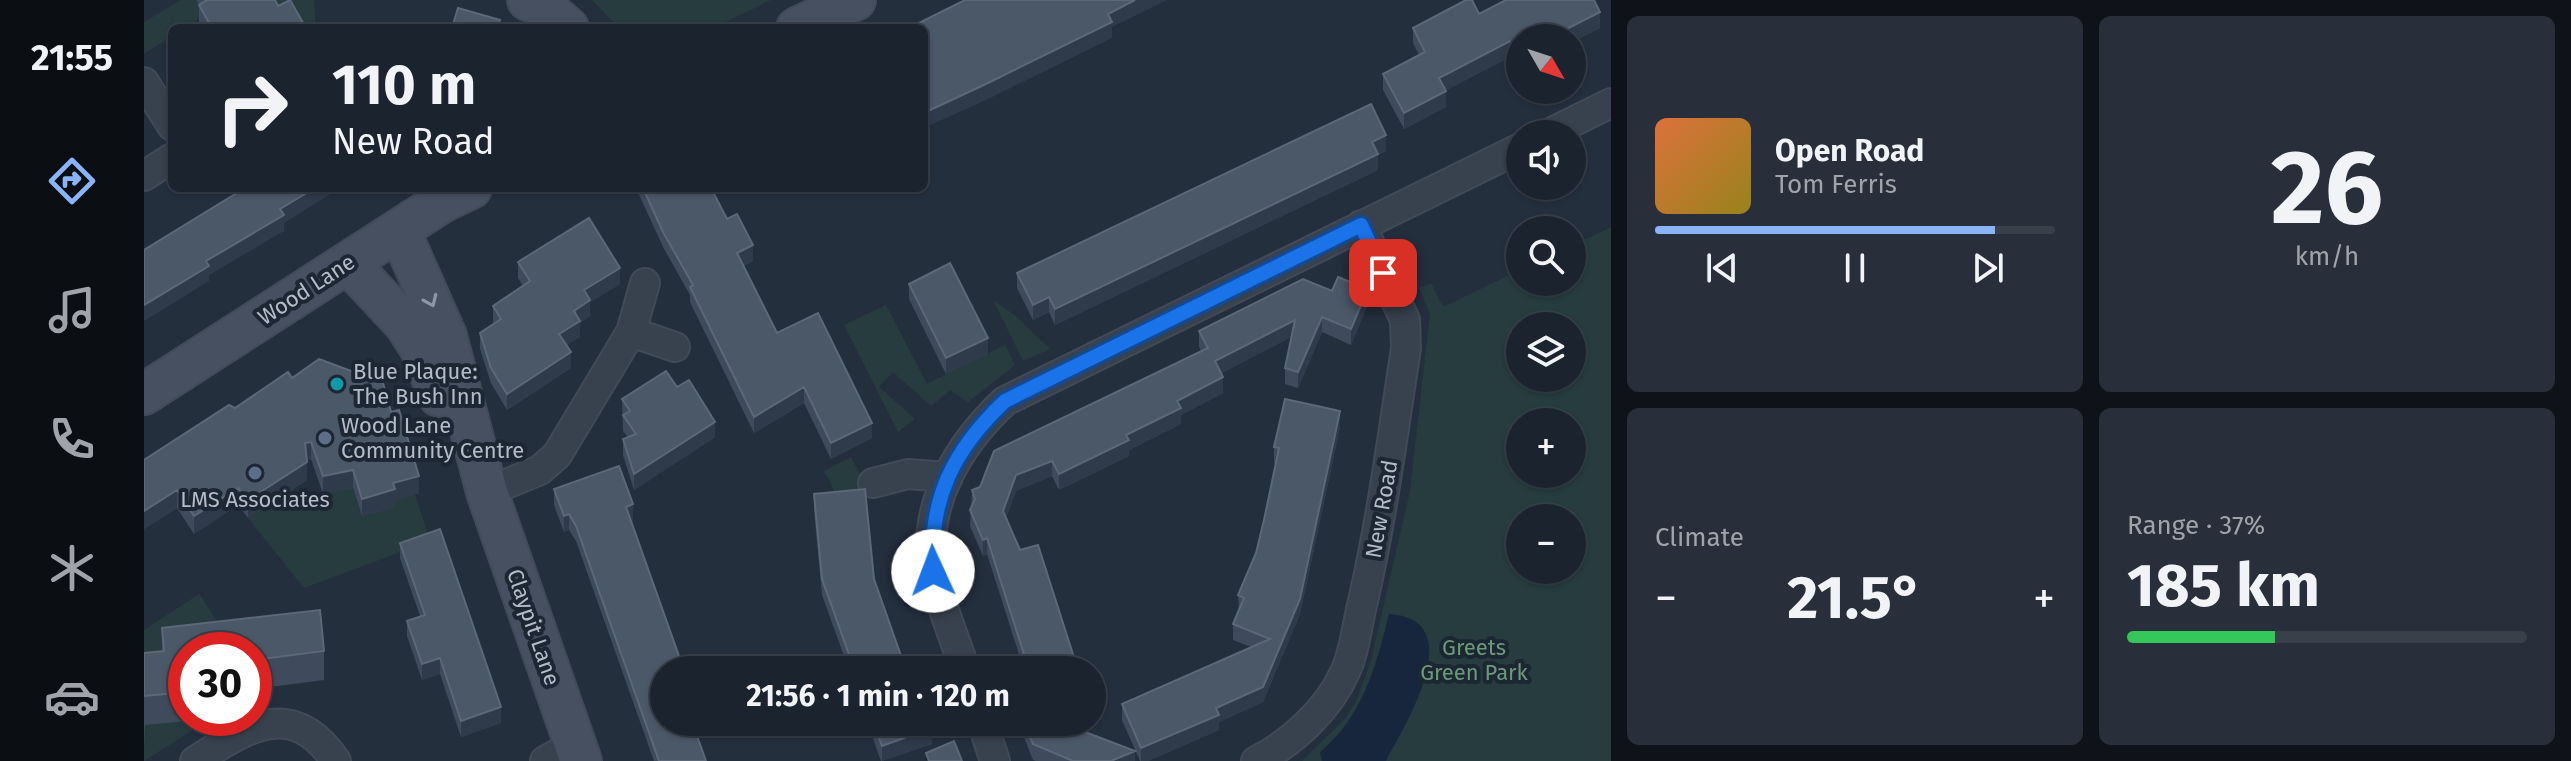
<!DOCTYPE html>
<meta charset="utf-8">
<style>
:root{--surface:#1b232e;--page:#282f3a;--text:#f1f3f6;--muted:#a0a4aa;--line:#39404a;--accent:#8ab4f8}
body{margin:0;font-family:"Fira Sans",sans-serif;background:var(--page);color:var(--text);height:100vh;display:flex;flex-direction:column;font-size:30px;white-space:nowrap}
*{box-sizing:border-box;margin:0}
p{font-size:26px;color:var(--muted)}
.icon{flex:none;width:44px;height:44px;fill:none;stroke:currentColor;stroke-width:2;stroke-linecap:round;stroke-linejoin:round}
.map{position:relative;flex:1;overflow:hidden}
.details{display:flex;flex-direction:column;gap:16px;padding:16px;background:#0f1319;width:960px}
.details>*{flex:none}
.hud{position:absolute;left:24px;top:24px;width:760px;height:168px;border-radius:12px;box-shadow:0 2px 6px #0004,0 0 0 2px var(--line);background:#1b232e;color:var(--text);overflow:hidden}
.needle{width:52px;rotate:129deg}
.buttons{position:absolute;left:1362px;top:24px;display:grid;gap:16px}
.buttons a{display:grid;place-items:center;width:80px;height:80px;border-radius:50%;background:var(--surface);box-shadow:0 2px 6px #0004,0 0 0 2px var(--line);font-size:40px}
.speed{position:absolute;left:24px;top:632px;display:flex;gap:16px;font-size:40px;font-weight:700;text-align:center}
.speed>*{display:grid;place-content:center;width:104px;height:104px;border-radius:50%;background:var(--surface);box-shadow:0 2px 6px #0004,0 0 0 2px var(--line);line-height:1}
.speed .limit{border:12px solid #d22;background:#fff;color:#111}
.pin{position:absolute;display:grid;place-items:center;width:68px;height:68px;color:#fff;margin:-34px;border-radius:16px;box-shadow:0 4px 12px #0006}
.me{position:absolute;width:88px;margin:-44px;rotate:358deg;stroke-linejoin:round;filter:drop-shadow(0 0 6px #0008)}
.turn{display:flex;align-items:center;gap:28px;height:168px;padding:0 32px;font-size:36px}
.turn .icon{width:104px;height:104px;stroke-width:2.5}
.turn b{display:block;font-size:56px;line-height:68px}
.big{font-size:60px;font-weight:700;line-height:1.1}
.details .tile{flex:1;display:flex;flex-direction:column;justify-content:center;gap:12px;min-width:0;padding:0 28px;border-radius:12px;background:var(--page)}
.details .dial{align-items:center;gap:0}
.dial b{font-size:104px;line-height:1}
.song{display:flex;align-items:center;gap:24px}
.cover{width:96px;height:96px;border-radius:12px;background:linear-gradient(135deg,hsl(20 70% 55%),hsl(50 70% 35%))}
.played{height:8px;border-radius:4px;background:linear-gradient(90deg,var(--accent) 85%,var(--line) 85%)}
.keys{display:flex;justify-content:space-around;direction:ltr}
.heat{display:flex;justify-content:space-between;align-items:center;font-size:44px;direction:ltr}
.charge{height:12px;border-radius:6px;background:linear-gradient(90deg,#34c759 37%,var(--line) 0)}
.details .tiles{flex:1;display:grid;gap:16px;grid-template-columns:repeat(2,1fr)}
.trip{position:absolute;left:506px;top:656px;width:456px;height:80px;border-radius:40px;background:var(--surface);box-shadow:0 2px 6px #0004,0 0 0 2px var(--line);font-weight:700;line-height:80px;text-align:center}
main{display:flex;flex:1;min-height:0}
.tab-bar{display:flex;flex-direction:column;width:144px;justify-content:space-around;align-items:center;background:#0b0e12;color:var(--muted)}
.tab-bar .icon{width:56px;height:56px}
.tab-bar .active{color:var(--accent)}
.tab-bar b{font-size:36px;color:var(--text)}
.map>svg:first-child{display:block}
</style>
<main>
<nav class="tab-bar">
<b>21:55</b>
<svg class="icon active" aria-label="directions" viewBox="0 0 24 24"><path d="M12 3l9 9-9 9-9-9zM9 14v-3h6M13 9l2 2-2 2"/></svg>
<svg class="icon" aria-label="music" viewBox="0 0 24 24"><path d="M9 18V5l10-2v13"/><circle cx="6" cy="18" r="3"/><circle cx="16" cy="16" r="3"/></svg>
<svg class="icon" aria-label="phone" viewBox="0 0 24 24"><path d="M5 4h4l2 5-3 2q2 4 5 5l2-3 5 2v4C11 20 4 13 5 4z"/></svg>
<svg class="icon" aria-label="climate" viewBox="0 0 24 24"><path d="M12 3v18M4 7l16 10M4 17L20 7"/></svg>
<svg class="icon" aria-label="car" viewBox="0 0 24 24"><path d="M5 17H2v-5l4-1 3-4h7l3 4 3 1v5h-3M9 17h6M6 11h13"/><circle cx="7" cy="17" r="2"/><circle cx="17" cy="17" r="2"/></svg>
</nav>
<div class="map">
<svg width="1467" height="761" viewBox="0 0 1467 761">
<rect width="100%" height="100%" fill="#242f3e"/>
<path fill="#263c3f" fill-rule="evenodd" d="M37,0H52L61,15L41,28H28V36L0,54V22Z
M115,0H170L172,28H146Z
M448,0H627L569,28H475Z
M1467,227V761H1158L1201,719L1213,700L1227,660L1266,491L1286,314L1275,288L1287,283L1299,307L1376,270V282H1428V246ZM1376,326H1428V378H1376ZM1376,422H1428V474H1376ZM1376,518H1428V570H1376Z
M849,300L872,316L906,349L879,361Z
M742,305L783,384L861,345L871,365L824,402L806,390L787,406L749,372L735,387L771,419L754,432L700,325Z
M707,457L717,476L720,496L694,498L680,471Z
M207,482L215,508L271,494L286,541L160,588L104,518L149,489L158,504Z
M55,594L79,630L42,650L0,686V630Z
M44,718H68L0,761V725L43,721Z"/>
<path fill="#17263c" d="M1245,614C1327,619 1262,724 1242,761H1178L1176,752C1218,718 1233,664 1245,614Z"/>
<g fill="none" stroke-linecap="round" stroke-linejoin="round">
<defs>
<path id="street" d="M0,82L28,126
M1404,134L1467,103
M0,176L28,158
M487,332L531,347
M729,483L764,474L804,477
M343,492L396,470L413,455L487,332L501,283
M821,670C811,638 795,603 789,570C778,504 815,444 861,401L1376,148
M838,722L851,761
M51,761C104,727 148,697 192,761
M401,761L431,744
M1112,761C1148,743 1184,710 1201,672C1211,651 1213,624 1219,601C1238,518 1249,433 1262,348L1261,320L1217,225"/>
<path id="secondary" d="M384,0L399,6L424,28
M653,28L711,0
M255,230L302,336L343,492L437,761
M204,263L261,324L277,349L295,396
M0,394L298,202L327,188"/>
</defs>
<use href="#street" stroke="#414a57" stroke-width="32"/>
<use href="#secondary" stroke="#414a57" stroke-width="44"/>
<use href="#street" stroke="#38414e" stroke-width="28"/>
<use href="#secondary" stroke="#465061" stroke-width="40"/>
</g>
<path fill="#3f4b5c" d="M52,0H131L134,6L162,28H55V5Z
M1335,14L1456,28L1428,42V38H1376V60L1369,63L1366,57L1302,90V107L1260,129L1239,90V74L1275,55L1269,43V28Z
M1242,151L1234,155V170L911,325L905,312L889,320L873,288V273Z
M492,188H567L583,219L609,261L600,266L633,333L728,438L687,459L660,403L610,433L546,302V295L519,247Z
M374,262L476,284L446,302V316L436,323V337L422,345L427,368L363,410L347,383L336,349V333L350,324L349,322V306L379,286L374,278Z
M765,284L844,354L802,374L765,299Z
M1224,304L1207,345L1178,332L1154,388L1141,384V368L1147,337L1077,373L1079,393L1037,415V424L985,450V456L915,490L908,476L872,491L862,518L876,550L934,670H880L843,554L839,556L826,526L828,490L836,487L1057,351L1055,346V331Z
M148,378L247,412L275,493L251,500V507L218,516L209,488L179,494L167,459L162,460L163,480L104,518L94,505L50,534L33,508L0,529V460L91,408Z
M478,399L571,437L490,490L479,455V439L484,437L479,431Z
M1196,427L1156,614L1119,702L1075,722V730L1004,761H996L978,720V704L1107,647L1089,640V624L1095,611L1094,595L1112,553L1132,463H1130V447Z
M410,489L489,520L487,521L535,670H520L562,761H510L432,541L425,530L420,532L410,505Z
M670,494L730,579L762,670H705L678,595L670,510Z
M256,543L357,723L317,737L296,674L278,680L263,636V621L276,616L256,558Z
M18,628L180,651V680L110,689V650H42V718H44V721L1,725L0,748V653L18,651Z
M727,722H786L788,744L737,761L727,733Z
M877,722H915L991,761H892L889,760L877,730Z"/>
<path fill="#2f3b4b" d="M991,0H1023L968,27V38L844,99L780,128V113L964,14Z
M1456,12V28L1428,42V38H1415V33Z
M1412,27V38H1388Z
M1366,41V57L1295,94V78Z
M1376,44V60L1369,63V47Z
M1302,91V107L1260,129V113Z
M1242,135V151L1234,155V170L911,325V309Z
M171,188H188V193L140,223V231L65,275V281L0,321V305L136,209Z
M609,245V261L593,269V253Z
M476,268V284L446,302V316L436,323V337L415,350V334L440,290Z
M1224,289V304L1207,345V329Z
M905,297V312L889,320V305Z
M1178,317V332L1154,388V372Z
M1151,320V335L1071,377V361Z
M844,338V354L802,374V358Z
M427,352V368L363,410V394Z
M1079,377V393L1037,415V424L985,450V456L915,490V474L1033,401Z
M660,387V403L610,433V417Z
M1196,411V427L1156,614L1119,702L1075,722V730L1004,761H997V748L1072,708L1119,687Z
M571,422V437L490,490V474Z
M728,423V438L687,459V443Z
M167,442V459L161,461V443Z
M908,461V476L872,491L859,527V511L872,475Z
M163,462V480L104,518V500Z
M209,470V488L179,494V476Z
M275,476V493L251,500V507L218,516V499L249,483Z
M94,488V505L50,534V516Z
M33,490V508L0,529V511Z
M489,504V520L482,523V507Z
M425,514V530L420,532V516Z
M843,538V554L839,556V540Z
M535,656V670H527V659Z
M296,658V674L278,680V664Z
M711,658V670H707V660Z
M357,707V723L317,737V721Z
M788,728V744L738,761V746Z
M991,751V761H967Z"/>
<path fill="#4b5868" stroke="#5c6777" stroke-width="2" d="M63,0H131L134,6L146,0L162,28H68L55,5Z
M821,0H991L964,14L968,22L844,83L780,113V28H765Z
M1322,0H1328L1335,14L1362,0H1450L1456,12L1415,33L1412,27L1388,38H1376V44L1369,47L1366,41L1295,78L1302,91L1260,113L1239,74L1281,52L1269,28Z
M314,8L356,20L353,28H308Z
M757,23L760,28H747Z
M1227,104L1242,135L1228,142L1234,154L911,309L905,297L889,305L873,273Z
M101,188H171L136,209L140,215L62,261L65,266L0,305V250Z
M499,188H567L583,219L593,214L609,245L593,253L633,333L674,313L728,423L687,443L660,387L610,417L546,287L549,285L519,232Z
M445,218L476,268L440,290L446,300L430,311L436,321L415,334L427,352L363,394L347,368L336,333L357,319L349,306L386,281L374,262Z
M806,263L844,338L802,358L765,284Z
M1194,277L1224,289L1207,329L1178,317L1154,372L1141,368L1151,320L1071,361L1079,377L1033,401L1037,408L982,435L985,440L915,474L908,461L872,475L859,511L876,550L894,545L934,670H885L843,538L839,540L826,510L831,499L828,490L836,487L850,451L1064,348L1055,331L1159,279L1188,291Z
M175,359L239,383L247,412L255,410L275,476L249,483L251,489L218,499L209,470L179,476L167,442L161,443L163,462L104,500L94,488L50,516L33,490L0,511V460L85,405L91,408L144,372L148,378Z
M522,371L533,387L545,380L571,422L490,474L479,439L492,434L479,415L486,411L478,399Z
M1141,399L1196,411L1156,599L1119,687L1072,708L1075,715L997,748L978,704L1126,639L1089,624L1100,598L1094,595L1112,553L1120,520L1135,448L1130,447Z
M475,466L489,504L482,507L535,656L527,659L531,670H520V722H548L562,761H515L432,526L425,514L420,516L410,489Z
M721,489L730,579L762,670H715L711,658L707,660L678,579L670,494Z
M296,529L357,707L317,721L296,658L278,664L263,621L281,615L256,543Z
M176,610L180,651L110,660V650H42V692L0,696V653L20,651L18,628Z
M729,722H786L788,728L738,746Z
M880,722H915L991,751L967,761H929L889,744Z
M810,741L818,761H785L782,753Z"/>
<defs><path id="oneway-chevron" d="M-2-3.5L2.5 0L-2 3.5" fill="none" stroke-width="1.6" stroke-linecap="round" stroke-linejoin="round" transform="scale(2)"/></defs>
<use stroke="#8e96a5" href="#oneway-chevron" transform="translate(287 301) rotate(66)"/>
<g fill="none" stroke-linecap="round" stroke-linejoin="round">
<defs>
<path id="route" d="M789,571C785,499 809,450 861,401L1217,225L1239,273"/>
</defs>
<use href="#route" stroke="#114b97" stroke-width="20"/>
<use href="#route" stroke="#1a73e8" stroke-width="14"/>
</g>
<circle fill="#0f9aa8" stroke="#1d2633" stroke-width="3" cx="193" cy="384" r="8"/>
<g fill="#5c6f8a" stroke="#1d2633" stroke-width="3">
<circle cx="181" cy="438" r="8"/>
<circle cx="111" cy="473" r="8"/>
</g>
<g text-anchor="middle" stroke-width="8" stroke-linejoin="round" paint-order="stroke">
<g font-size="22" fill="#b4bcc9" stroke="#1d2633">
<text transform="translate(162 289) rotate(-33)" y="8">Wood Lane</text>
<text transform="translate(1237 509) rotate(-80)" y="8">New Road</text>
<text transform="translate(390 627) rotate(71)" y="8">Claypit Lane</text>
</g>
<g font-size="22" fill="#b4bcc9" stroke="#1d2633" text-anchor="start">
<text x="209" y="379">Blue Plaque:<tspan x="209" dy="25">The Bush Inn</tspan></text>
<text x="197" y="433">Wood Lane<tspan x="197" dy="25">Community Centre</tspan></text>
<text x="111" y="507" text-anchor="middle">LMS Associates</text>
</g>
<g font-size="22" fill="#6b9a76" stroke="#1d2633">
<text x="1330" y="655">Greets<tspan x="1330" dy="25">Green Park</tspan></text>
</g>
</g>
</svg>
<div class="buttons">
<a><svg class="needle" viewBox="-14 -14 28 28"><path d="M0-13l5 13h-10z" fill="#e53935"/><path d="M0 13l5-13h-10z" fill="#a0a4aa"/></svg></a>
<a><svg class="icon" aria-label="sound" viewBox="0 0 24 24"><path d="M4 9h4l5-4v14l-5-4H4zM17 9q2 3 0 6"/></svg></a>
<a><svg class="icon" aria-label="search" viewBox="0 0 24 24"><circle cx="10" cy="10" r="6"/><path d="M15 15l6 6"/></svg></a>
<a><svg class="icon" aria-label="layers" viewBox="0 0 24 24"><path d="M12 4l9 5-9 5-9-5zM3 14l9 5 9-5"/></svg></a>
<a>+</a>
<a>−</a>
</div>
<div class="speed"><div class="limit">30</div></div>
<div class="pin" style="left:1239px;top:273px;background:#d93025"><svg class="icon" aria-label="arrive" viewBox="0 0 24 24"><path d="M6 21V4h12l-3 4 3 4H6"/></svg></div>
<svg class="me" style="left:789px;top:571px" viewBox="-20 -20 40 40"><circle r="19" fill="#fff"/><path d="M0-13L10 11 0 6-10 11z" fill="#1a73e8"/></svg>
<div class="trip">21:56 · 1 min · 120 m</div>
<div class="hud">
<div class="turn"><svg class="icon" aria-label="right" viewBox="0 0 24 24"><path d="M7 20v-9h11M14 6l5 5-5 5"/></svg><div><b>110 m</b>New Road</div></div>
</div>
</div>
<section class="details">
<div class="tiles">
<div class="tile">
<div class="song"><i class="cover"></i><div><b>Open Road</b><p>Tom Ferris</p></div></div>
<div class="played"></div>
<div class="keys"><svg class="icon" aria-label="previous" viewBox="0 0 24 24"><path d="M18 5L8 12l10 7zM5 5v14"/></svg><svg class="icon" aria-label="pause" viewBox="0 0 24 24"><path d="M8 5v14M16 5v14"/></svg><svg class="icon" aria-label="next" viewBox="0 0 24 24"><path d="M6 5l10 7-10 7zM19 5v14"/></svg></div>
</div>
<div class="tile dial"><b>26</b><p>km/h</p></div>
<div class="tile"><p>Climate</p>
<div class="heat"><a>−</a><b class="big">21.5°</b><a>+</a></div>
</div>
<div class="tile"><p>Range · 37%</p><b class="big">185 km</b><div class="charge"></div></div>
</div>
</section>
</main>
